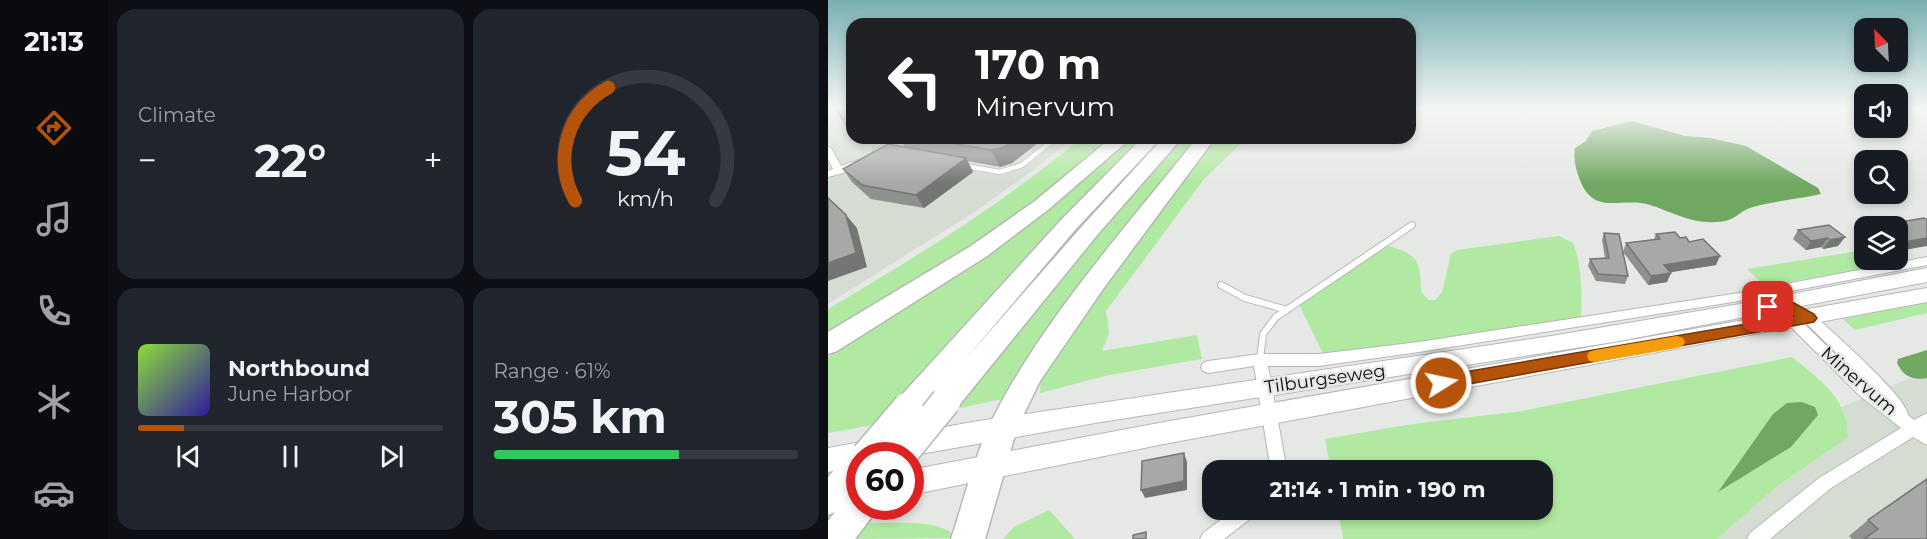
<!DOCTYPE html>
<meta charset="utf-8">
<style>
:root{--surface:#171b24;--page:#20242c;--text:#f1f3f6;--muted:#9ea1a6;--line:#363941;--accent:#b45309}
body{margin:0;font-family:Montserrat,sans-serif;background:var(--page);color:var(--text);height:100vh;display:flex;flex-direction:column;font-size:22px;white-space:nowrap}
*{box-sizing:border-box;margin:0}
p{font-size:20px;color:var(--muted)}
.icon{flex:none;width:33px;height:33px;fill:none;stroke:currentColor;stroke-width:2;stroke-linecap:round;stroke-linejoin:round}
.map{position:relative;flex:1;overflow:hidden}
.details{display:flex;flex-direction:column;gap:9px;padding:9px;background:#0d0f14;width:720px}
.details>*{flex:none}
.top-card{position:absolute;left:18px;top:18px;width:570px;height:126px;border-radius:18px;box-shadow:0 3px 9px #0003;background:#202124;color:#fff;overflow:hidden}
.needle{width:39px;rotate:336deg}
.fabs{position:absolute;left:1026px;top:18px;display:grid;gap:12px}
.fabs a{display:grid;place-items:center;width:54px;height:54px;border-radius:12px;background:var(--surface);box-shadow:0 3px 9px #0003;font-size:30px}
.speed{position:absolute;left:18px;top:442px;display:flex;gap:12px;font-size:30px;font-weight:700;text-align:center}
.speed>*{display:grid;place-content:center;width:78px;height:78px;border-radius:50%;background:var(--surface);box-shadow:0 3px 9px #0003;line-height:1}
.speed .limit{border:9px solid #d22;background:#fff;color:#111}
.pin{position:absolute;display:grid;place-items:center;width:51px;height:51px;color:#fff;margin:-26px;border-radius:12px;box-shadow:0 3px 9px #0006}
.me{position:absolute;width:66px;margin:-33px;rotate:80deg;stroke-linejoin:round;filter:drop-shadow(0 0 4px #0008)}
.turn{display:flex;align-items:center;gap:21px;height:126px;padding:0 30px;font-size:27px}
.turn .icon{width:78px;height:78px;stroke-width:2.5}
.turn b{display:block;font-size:42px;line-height:51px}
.big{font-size:45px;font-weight:700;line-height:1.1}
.details .widget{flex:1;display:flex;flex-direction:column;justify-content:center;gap:9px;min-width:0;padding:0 21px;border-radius:18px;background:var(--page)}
.details .dial{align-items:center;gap:0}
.dial svg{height:156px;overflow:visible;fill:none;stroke:var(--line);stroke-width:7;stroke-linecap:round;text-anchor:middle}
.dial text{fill:var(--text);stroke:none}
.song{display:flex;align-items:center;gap:18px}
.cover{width:72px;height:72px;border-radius:9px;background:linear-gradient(135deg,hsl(90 70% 55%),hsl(250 70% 35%))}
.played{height:6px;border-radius:3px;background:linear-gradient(90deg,var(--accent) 15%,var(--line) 15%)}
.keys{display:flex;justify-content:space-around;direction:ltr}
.heat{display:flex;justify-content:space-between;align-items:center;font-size:33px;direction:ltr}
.charge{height:9px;border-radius:4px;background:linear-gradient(90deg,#34c759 61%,var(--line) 0)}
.details .tiles{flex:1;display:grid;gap:9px;grid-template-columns:repeat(2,1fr)}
.trip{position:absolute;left:374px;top:460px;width:351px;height:60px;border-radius:18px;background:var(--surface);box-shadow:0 3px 9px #0003;font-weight:700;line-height:60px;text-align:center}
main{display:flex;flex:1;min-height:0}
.menu{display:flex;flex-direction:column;width:108px;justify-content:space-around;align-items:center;background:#090b0e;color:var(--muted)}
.menu .icon{width:42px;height:42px}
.menu .active{color:var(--accent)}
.menu b{font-size:27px;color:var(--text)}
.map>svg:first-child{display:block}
</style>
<main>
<nav class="menu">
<b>21:13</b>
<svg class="icon active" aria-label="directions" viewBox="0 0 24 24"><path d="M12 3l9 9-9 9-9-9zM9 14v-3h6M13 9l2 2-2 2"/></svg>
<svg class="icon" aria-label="music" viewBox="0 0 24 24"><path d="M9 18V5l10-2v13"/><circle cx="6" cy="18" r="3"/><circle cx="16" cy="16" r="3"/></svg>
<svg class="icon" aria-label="phone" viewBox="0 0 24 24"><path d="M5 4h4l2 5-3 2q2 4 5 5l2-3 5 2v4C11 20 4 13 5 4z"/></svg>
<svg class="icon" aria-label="climate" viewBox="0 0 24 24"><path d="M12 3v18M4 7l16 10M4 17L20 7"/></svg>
<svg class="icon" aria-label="car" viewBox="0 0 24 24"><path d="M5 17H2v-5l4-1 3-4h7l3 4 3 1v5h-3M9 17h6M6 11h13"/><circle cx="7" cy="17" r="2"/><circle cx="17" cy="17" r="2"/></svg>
</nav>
<section class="details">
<div class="tiles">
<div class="widget"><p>Climate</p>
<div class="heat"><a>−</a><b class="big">22°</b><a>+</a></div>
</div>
<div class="widget dial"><svg viewBox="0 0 100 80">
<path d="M14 69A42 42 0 1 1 86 69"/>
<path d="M14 69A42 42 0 0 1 31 11" stroke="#b45309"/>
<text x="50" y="56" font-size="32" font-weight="700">54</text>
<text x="50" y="72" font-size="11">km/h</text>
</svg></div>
<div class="widget">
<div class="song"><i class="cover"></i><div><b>Northbound</b><p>June Harbor</p></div></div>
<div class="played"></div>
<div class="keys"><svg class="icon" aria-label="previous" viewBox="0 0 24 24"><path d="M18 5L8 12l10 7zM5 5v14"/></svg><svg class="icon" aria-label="pause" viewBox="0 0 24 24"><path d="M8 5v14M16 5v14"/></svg><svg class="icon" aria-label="next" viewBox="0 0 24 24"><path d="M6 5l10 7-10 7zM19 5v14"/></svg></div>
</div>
<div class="widget"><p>Range · 61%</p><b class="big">305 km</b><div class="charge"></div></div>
</div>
</section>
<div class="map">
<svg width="1099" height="539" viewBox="0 0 1099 539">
<rect width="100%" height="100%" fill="#e5e8e4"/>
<path fill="#d5ddd3" d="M0,108H24V138H245L207,169L148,211L0,304Z
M1099,371V539H874L962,429Z"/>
<path fill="#b0e9a1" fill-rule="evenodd" d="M253,138H288L176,227L0,336V309C88,257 175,204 253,138Z
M299,138H315L186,269L45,425L0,433V357L76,308Z
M354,138H370L174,399L127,409L254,252Z
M382,138H419L376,179L278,311L281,333L274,351L369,335L374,359L281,375L212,393L213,375Z
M731,236L745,243C754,266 754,293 753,317L553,349L495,354L471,304L560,246C590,254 593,262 593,292L601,300H607L614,292L623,254L629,250Z
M1030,251L1036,256V260H1040L1049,267L937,286L919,269Z
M1099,301V313L1027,330L1015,319Z
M964,357C991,379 1022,400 1019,438L948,487L889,539H515L510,510H714V471H503L497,439L585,424L694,411ZM974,402L986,407L990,414L963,447Z
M221,510L247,539H175L186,527Z
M39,523C66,524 111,517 130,538L27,539Z"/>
<path fill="#70a861" d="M804,121L857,136L882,138L918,146L990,188L993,194C970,199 947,201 925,207C908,212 910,221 888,222C864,224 844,212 822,205C794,196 766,217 752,180C748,170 745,159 747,148L758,141L764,131Z
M1099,350V378C1085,381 1075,376 1069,363L1070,359Z
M974,402L987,407L990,415L963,447L890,492L945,414L959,403Z"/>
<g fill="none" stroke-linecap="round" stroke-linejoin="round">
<defs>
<path id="service-far1" d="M137,166L172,172L194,165L228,138"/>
<path id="service" d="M393,285L417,298L459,310
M432,360L435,334L448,317L584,225"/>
<path id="minor" d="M66,138H77L51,155H45V151Z
M0,147L3,148L13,166L30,160L35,163L15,173L0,177V171L5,169L0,159Z
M1099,257V265L911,301L591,352L491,366H440L459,471H443L426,366L380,373L375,371L373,367L375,363L380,361L432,354H491L591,342L911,293Z
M957,298L961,300L967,311L973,308L986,315C1003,331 1079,397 1080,415L1086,420L1099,413V445L1085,437L1003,488L942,539H919L922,533L991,478L1073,428L1031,395L961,325L951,303L953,300ZM970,318L976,321L1046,390L1041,387Z
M406,510H429L426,516L396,539H372L375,533Z"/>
<path id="primary" d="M1099,268V282L786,342L273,422L81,456L70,453L66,445L70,437L79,434L144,422L723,336L912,304Z
M1099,288V302L336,444L82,495V470L336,422Z
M44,440L53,444L57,452L55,456H32V466L0,472V448Z"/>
<path id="motorway" d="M283,138H303L221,209L159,256L9,351L0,354V332L143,246L207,201Z
M314,138H333L247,230L135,362L256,224L335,138H354L270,234L128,409L118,413L108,409L104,401L107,395C95,409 90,422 70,415L66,407L70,399L233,220Z
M369,138H387L275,289L212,381L189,428L157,539H123C136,500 147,454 165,418C215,319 300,225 369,138Z
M32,450L43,456H32V487L25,494L32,492V507H48L43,518L27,539H0V521L7,512L0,515V477L21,454Z"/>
</defs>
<use href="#service-far1" stroke="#b5b8b4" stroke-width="6"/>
<use href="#service" stroke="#b5b8b4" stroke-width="8"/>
<use href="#minor" stroke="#b5b8b4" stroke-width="2"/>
<use href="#primary" stroke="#b5b8b4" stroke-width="2"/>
<use href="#motorway" stroke="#b5b8b4" stroke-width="3"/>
<use href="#service-far1" stroke="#fff" stroke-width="4.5"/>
<use href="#service" stroke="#fff" stroke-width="6"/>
<use href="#minor" fill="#fff" fill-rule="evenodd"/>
<use href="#primary" fill="#fff" fill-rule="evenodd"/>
<use href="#motorway" fill="#fff" fill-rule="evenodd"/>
<defs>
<path id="motorway-bridge" d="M38,456L80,407
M73,456L118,401"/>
</defs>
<use href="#motorway-bridge" stroke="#b5b8b4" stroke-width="32" stroke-linecap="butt"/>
<use href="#motorway-bridge" stroke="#fff" stroke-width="29"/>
</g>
<path fill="#8f918e" d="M71,138H216L184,163L172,167L140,161L145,172L96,208L43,199L24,182L15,169L77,147Z
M970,230L1017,237L1010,246L995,249L993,247L978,250L965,239Z
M776,233L800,276L797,284L768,281L760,266L762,259L777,258L774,240Z
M828,234L852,238L861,242L888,265L842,272L839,282L820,285L795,252L798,243L826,239Z
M1040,520L1099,539H1024L1021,536Z"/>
<path fill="#747674" d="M26,138H45L30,143Z
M187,138H216L184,163L172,167L163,150Z
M138,158L145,172L96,208L88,195Z
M18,215L29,228L39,267L0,281V263Z
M1017,237L1010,246L995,249L1002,240Z
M999,238L993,247L978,250L983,241Z
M1099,238V246L1070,251V243Z
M892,256L888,265L832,274L836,265Z
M843,273L839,282L820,285L823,276Z
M356,453L359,462V490L317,498L313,490Z"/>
<path fill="#a6a9a5" stroke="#747674" stroke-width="1.5" d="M7,108H24V130H21Z
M94,138H187L176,147L163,150Z
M60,144L138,158L88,195L34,185L15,169Z
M0,198L18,215L28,253L0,263Z
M1096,218L1099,220V238L1070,243V226H1049Z
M1001,225L1017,237L1002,240L999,238L983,241L970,230Z
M847,232L852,238L858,237L861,242L875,239L892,256L836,265L843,273L823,276L798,243L832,239L828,234Z
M776,233L791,234L800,276L770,274L762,259L781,258Z
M356,453V481L313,490L314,461Z
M1099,479V539H1036L1050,529L1040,520Z
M318,532V539H305V535Z"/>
<linearGradient id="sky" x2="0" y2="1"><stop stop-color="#78afb2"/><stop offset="0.59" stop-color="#f3f5f3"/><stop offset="1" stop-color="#f3f5f3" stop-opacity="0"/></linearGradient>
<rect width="1099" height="183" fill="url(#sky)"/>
<path fill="#b45309" stroke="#753606" stroke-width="1.5" d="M957,298L986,314L989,318L986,322L613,389L607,387L605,383L607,378L613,376L965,316L955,309L940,312L933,307L935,303Z"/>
<path fill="#f59e0b" d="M849,336L855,338L857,342L855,346L849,348L767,362L761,361L759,356L761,352L767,350Z"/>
<g text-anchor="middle" stroke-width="5" stroke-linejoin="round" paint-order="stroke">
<g font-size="18" fill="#0b0c0b" stroke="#e5e8e4">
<text transform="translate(497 379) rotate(-8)" y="6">Tilburgseweg</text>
<text transform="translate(1031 381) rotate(41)" y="6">Minervum</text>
</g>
</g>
</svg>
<div class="fabs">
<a><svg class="needle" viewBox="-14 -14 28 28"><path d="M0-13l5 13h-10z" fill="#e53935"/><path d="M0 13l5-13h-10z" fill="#9ea1a6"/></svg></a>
<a><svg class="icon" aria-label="sound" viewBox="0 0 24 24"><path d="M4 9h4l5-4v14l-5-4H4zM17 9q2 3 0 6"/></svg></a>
<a><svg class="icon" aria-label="search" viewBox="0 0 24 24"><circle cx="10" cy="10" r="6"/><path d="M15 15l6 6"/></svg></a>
<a><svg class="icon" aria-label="layers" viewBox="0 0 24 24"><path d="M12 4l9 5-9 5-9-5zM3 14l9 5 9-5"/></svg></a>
</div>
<div class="speed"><div class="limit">60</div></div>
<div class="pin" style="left:940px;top:307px;background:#d93025"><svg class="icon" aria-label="arrive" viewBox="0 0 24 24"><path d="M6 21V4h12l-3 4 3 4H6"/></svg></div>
<svg class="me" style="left:613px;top:383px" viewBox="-20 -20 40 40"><circle r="17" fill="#b45309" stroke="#fff" stroke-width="3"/><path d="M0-11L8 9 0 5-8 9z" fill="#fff"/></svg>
<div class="trip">21:14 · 1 min · 190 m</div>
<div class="top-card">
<div class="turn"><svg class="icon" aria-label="left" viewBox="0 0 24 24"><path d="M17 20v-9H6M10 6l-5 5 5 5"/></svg><div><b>170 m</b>Minervum</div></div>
</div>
</div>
</main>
